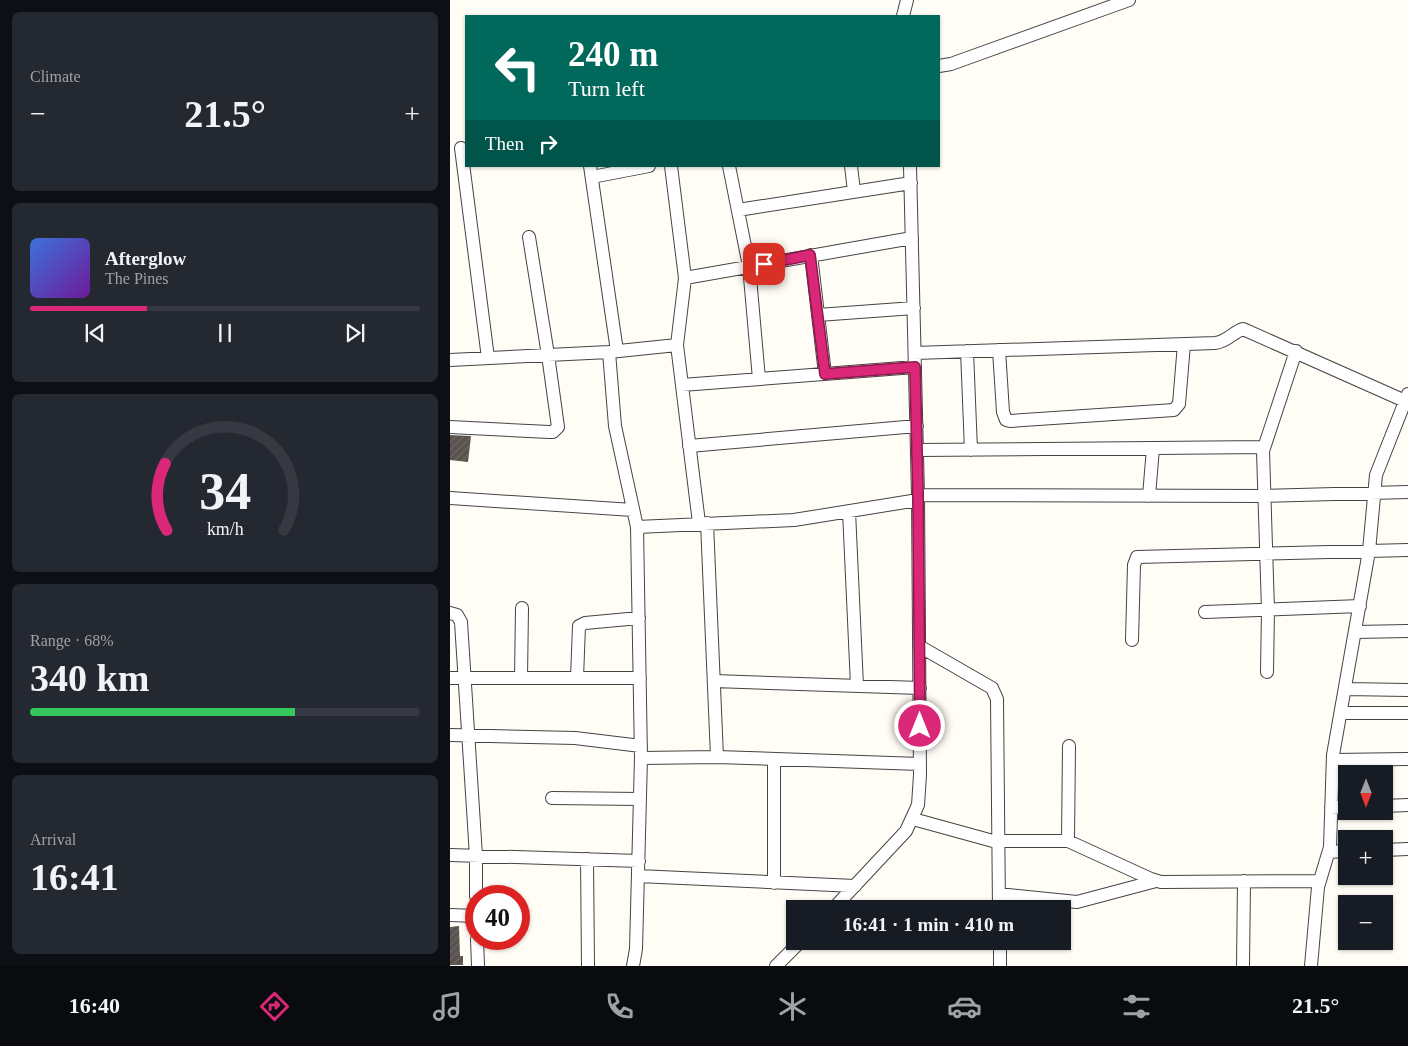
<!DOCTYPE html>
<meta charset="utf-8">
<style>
:root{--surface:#171b24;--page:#242831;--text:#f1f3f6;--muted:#9ea1a6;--line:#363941;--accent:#db2777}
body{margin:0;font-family:Georgia,serif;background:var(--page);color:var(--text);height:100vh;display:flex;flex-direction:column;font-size:19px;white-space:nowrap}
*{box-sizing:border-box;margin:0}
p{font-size:16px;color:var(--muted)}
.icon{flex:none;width:28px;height:28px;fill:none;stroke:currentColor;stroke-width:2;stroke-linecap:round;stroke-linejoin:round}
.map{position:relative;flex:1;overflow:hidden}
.side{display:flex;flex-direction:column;gap:12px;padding:12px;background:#0d0f14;width:450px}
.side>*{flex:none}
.top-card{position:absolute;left:15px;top:15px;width:475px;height:152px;border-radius:0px;box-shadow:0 1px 4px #0004;background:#00695c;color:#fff;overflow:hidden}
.needle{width:32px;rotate:180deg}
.tools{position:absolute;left:888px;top:765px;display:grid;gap:10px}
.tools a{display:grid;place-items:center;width:55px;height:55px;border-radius:0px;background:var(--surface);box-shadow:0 1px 4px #0004;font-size:25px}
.speed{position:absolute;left:15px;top:885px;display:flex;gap:10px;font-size:25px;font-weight:700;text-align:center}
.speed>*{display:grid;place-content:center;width:65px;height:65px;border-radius:50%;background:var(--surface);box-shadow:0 1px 4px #0004;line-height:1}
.speed .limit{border:8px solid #d22;background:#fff;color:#111}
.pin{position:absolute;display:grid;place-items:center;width:42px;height:42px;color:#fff;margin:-21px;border-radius:10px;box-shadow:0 2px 8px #0006}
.me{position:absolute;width:55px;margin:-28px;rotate:0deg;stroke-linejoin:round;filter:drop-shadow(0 0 4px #0008)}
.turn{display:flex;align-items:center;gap:18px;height:105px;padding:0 20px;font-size:22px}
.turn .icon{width:65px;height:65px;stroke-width:2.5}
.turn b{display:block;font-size:35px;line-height:42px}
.then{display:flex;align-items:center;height:48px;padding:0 20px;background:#0003;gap:10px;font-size:19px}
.big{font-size:38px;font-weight:700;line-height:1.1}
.side .tile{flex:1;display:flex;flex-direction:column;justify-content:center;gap:8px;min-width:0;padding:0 18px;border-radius:8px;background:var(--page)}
.side .dial{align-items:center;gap:0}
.dial svg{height:130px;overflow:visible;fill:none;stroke:var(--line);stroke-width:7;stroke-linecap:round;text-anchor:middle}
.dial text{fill:var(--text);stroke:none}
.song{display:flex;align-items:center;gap:15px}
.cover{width:60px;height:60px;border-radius:8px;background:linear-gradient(135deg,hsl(220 70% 55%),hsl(280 70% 35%))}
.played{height:5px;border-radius:2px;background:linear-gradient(90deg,var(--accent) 30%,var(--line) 30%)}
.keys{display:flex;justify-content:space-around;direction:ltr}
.heat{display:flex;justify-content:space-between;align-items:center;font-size:28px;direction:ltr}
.charge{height:8px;border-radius:4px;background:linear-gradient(90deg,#34c759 68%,var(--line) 0)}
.trip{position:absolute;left:336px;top:900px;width:285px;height:50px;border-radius:0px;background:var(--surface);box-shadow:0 1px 4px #0004;font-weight:700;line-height:50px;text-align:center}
.menu{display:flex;height:80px;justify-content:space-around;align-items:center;background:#090b0e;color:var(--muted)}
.menu .icon{width:35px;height:35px}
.menu .current{color:var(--accent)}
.menu b{font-size:22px;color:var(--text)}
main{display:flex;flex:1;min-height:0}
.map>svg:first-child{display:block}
</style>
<main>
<section class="side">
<div class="tile"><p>Climate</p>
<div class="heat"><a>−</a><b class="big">21.5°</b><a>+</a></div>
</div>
<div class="tile">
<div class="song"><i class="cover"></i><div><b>Afterglow</b><p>The Pines</p></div></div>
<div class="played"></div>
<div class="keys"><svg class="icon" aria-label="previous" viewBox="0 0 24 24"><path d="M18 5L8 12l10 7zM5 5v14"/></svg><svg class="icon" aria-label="pause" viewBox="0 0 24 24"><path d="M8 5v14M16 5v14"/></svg><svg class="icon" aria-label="next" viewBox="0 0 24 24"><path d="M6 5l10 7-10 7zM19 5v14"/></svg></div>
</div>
<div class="tile dial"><svg viewBox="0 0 100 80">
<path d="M14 69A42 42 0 1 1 86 69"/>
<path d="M14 69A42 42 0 0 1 13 28" stroke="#db2777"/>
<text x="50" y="56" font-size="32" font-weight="700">34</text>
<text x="50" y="72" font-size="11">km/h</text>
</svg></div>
<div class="tile"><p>Range · 68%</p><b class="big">340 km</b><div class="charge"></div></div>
<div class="tile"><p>Arrival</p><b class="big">16:41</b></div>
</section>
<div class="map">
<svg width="958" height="966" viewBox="0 0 958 966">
<defs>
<pattern id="building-hatch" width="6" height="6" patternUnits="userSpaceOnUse" patternTransform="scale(1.25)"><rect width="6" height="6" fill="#5a524d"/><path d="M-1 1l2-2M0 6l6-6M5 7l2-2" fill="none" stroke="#6d6662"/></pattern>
</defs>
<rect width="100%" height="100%" fill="#fffdf5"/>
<path fill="url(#building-hatch)" d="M0,435L21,436L18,462L0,460Z
M9,926L10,956H13V965H0V927Z"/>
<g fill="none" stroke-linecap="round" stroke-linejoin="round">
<defs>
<path id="minor" d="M453,16L457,0
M489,66L501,64L679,0
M11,148L38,358
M140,166L167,351
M221,166L235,278
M279,166L299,266L309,379
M401,166L404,191
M142,177L199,166
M288,210L461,183
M462,238L235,278L227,345L159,352L165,426L187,527L344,520L468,500
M361,255L375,374
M368,315L464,308
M227,345L249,523
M549,350L553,412L556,420L560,421L724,410L729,404L734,344
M517,351L521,450
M465,353L765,343C777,342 783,332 793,329L955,401
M0,360L159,352
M232,385L465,367
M0,427L99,432H103L108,427L98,355L79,237
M239,446L467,426
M467,450L814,447
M468,495L815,496L958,492
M699,496L703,448
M0,498L183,510
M399,511L407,686
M257,523L267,757
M755,612L910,606
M0,613L7,615L11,622L26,856V896
M905,632L958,631
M682,640L684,565L687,557L958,550
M469,646L542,688L547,699L549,909
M817,672L818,610L813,451L846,351
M0,678H190
M71,678L72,608
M127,678L129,626L135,623L189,618
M264,681L470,688
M895,689L958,690
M891,713H958
M0,735L125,738L191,746
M191,758L267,757L470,764
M324,759V883
M883,760L958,759
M102,798L190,799
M934,806L958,805
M881,808L896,807
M463,819L543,841H618L701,879L711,882L869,881
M618,841L619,746
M934,850L958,849
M879,852L896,851
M0,855L189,861
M137,859L138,966
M188,876L405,886
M549,894L627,902L706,881
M383,909L456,831L468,805L470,775L468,495L460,166
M0,915L26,916
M27,939L28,966
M550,941V966
M183,966L186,949L191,758L187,527
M326,966L351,941
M793,966L794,881
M861,966L868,887L880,847L883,755L919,551L926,475L958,394"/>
</defs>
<use href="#minor" stroke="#444" stroke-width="14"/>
<use href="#minor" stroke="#fff" stroke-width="12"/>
</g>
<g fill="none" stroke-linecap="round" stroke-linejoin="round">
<defs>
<path id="route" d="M314,264L360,255L375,374L465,367L468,495L470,726"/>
</defs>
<use href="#route" stroke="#8e194d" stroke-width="12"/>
<use href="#route" stroke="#db2777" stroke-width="9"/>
</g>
</svg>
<div class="tools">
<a><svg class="needle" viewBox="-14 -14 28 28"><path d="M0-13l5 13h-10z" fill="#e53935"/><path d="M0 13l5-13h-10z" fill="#9ea1a6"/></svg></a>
<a>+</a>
<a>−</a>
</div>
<div class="speed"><div class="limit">40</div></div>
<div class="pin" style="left:314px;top:264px;background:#d93025"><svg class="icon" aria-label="arrive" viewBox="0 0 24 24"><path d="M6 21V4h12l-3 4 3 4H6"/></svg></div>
<svg class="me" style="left:470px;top:726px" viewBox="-20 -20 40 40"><circle r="17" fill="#db2777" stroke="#fff" stroke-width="3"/><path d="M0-11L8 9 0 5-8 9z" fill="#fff"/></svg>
<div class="trip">16:41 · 1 min · 410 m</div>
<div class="top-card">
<div class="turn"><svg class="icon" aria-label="left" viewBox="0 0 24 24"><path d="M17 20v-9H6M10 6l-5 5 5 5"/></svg><div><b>240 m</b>Turn left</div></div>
<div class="then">Then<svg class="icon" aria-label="right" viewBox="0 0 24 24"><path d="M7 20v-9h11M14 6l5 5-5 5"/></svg></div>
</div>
</div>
</main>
<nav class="menu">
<b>16:40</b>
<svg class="icon current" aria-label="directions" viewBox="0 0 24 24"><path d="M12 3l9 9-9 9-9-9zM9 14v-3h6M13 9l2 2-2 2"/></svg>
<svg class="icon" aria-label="music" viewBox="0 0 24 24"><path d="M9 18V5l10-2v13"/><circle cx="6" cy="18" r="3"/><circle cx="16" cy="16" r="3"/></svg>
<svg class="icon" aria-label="phone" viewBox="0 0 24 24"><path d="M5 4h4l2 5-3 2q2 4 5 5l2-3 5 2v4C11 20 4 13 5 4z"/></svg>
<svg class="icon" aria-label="climate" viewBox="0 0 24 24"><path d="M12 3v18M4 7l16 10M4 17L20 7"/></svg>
<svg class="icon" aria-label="car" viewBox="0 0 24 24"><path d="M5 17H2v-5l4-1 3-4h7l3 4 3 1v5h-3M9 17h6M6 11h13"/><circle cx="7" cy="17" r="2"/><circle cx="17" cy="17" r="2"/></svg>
<svg class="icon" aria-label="filters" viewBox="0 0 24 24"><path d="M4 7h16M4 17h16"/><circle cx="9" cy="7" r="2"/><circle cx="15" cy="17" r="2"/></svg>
<b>21.5°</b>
</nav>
